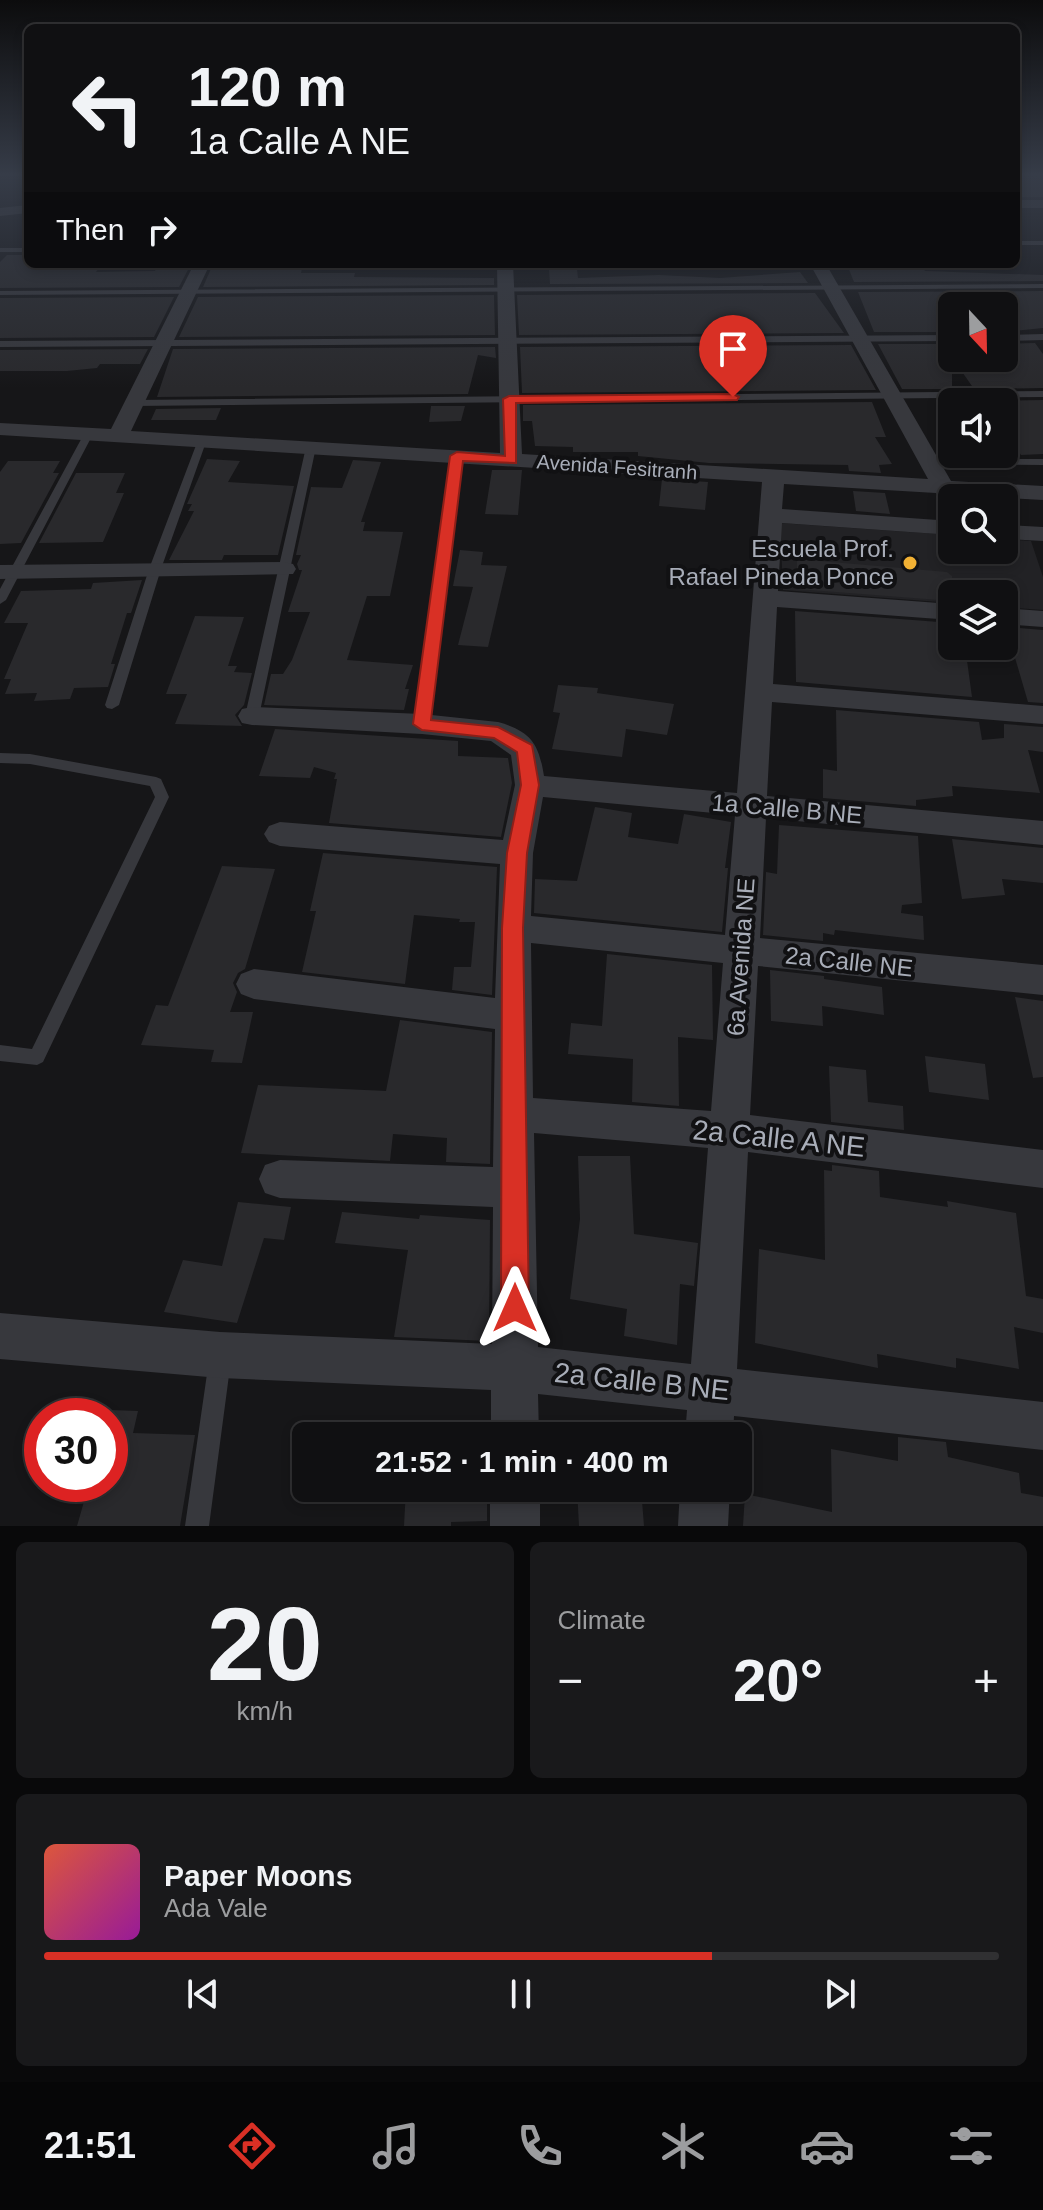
<!DOCTYPE html>
<meta charset="utf-8">
<style>
:root{--surface:#101012;--page:#19191b;--text:#f1f3f6;--muted:#9c9d9f;--line:#303032;--accent:#d93025}
body{margin:0;font-family:Arial,sans-serif;background:var(--page);color:var(--text);height:100vh;display:flex;flex-direction:column;font-size:30px;white-space:nowrap}
*{box-sizing:border-box;margin:0}
p{font-size:26px;color:var(--muted)}
.icon{flex:none;width:44px;height:44px;fill:none;stroke:currentColor;stroke-width:2;stroke-linecap:round;stroke-linejoin:round}
.map{position:relative;height:1526px;overflow:hidden}
.details{display:flex;flex-direction:column;gap:16px;padding:16px;background:#09090a;flex:1}
.details>*{flex:none}
.banner{position:absolute;left:24px;top:24px;width:996px;height:244px;border-radius:12px;box-shadow:0 4px 12px #0003,0 0 0 2px var(--line);background:#101012;color:var(--text);overflow:hidden}
.needle{width:52px;rotate:158deg}
.tools{position:absolute;left:938px;top:292px;display:grid;gap:16px}
.tools a{display:grid;place-items:center;width:80px;height:80px;border-radius:12px;background:var(--surface);box-shadow:0 4px 12px #0003,0 0 0 2px var(--line);font-size:40px}
.speed{position:absolute;left:24px;top:1398px;display:flex;gap:16px;font-size:40px;font-weight:700;text-align:center}
.speed>*{display:grid;place-content:center;width:104px;height:104px;border-radius:50%;background:var(--surface);box-shadow:0 4px 12px #0003,0 0 0 2px var(--line);line-height:1}
.speed .limit{border:12px solid #d22;background:#fff;color:#111}
.pin{position:absolute;display:grid;place-items:center;width:68px;height:68px;color:#fff;margin:-82px -34px;border-radius:50% 50% 50% 0;rotate:-45deg;box-shadow:0 0 8px #0007}
.pin .icon{rotate:45deg}
.me{position:absolute;width:88px;margin:-44px;rotate:0deg;stroke-linejoin:round;filter:drop-shadow(0 0 6px #0008)}
.turn{display:flex;align-items:center;gap:28px;height:168px;padding:0 32px;font-size:36px}
.turn .icon{width:104px;height:104px;stroke-width:2.5}
.turn b{display:block;font-size:56px;line-height:68px}
.then{display:flex;align-items:center;height:76px;padding:0 32px;background:#0003;gap:16px;font-size:30px}
.big{font-size:60px;font-weight:600;line-height:1.1}
.details .card{flex:1;display:flex;flex-direction:column;justify-content:center;gap:12px;min-width:0;padding:0 28px;border-radius:12px;background:var(--page)}
.details .dial{align-items:center;gap:0}
.dial b{font-size:104px;line-height:1}
.song{display:flex;align-items:center;gap:24px}
.cover{width:96px;height:96px;border-radius:12px;background:linear-gradient(135deg,hsl(10 70% 55%),hsl(300 70% 35%))}
.played{height:8px;border-radius:4px;background:linear-gradient(90deg,var(--accent) 70%,var(--line) 70%)}
.keys{display:flex;justify-content:space-around;direction:ltr}
.heat{display:flex;justify-content:space-between;align-items:center;font-size:44px;direction:ltr}
.details .tiles{flex:1;display:grid;gap:16px;grid-template-columns:1fr 1fr}
.card:last-child{grid-column:span 2}
.trip{position:absolute;left:292px;top:1422px;width:460px;height:80px;border-radius:12px;background:var(--surface);box-shadow:0 4px 12px #0003,0 0 0 2px var(--line);font-weight:600;line-height:80px;text-align:center}
.tab-bar{display:flex;height:128px;justify-content:space-around;align-items:center;background:#060607;color:var(--muted)}
.tab-bar .icon{width:56px;height:56px}
.tab-bar .selected{color:var(--accent)}
.tab-bar b{font-size:36px;color:var(--text)}
.map>svg:first-child{display:block}
</style>
<div class="map">
<svg width="1043" height="1526" viewBox="0 0 1043 1526">
<rect width="100%" height="100%" fill="#161618"/>
<path fill="#222225" d="M780,523L952,535V550H1004V539L1031,541L1043,577V610L1004,607V594H952V603L783,590Z"/>
<path fill="#29292c" d="M1016,174H1043V197H1016Z
M7,255H28V264H102L96,272L155,271L159,264H191L179,287L0,288V262Z
M213,264H303L301,273H355L354,277L494,278V285L203,287Z
M893,264H921L925,271L1043,275V281L854,282L848,267H895Z
M549,269H577L578,278L659,275L720,278L800,272L808,283L550,284Z
M1043,291V328L1004,332V306L987,304L952,305V332H874L858,292Z
M815,293L844,333L519,335L517,295Z
M494,295L495,335L179,337L198,297Z
M174,297L154,337L0,338V298Z
M1035,343L1043,354V388L974,389L958,366L1004,365V344Z
M878,344H952V389H902Z
M851,345L876,390L522,393L520,347Z
M495,347L496,358L478,355L468,394L157,397L173,349Z
M148,349L140,364H100L97,368L67,371H0V350Z
M1043,400V454L1021,455L1004,430V402L983,401Z
M872,402L886,437H875L892,464L879,465L881,473L849,471L848,465L709,463L638,456V452H573V447L535,446L532,421H523V405Z
M431,406H465L461,421L429,422Z
M221,408L216,420H151L156,409Z
M207,459L240,461L228,482L294,486L278,555H224L222,560H169L194,511H188L192,504H187Z
M353,460L381,462L361,522H365L363,531L403,532L390,596H367L347,660L413,665L405,689H409L404,710L264,705L271,674H283L292,660L310,612H288L302,570H299L297,564L301,555H296L311,487L342,488Z
M8,461H60L53,473H59L21,543L0,544V472Z
M492,470H522L518,515L485,514Z
M76,473H125L116,493H124L103,542L39,543Z
M662,479L708,482L705,510L659,506Z
M853,491L885,493L890,514L856,511Z
M460,550L483,552L481,565L507,566L488,647L458,645L473,587L453,586Z
M797,559L947,572L952,576V601L797,589Z
M142,580L131,613H127L111,664H115L108,687L74,688L70,699L34,701L37,693L5,694L11,679H4L28,623H4L21,591L91,589L93,583Z
M795,611L952,623V646H965L972,697L796,682Z
M195,616L244,617L228,666H237L234,672L252,673L244,705L235,715L242,726L175,724L187,694H166Z
M1006,627L1043,630V703L1028,702Z
M558,685L598,688L597,693L674,704L667,735L626,729L622,757L552,749L560,713L553,712Z
M836,710L979,722L982,740L1004,738V724L1043,727V752L1028,750L1040,793L952,786L953,796L916,800V806L823,798V769L837,771Z
M275,729L458,741V756L508,758L512,783L501,837L329,823L337,779H334L336,773L314,767L310,778L259,776Z
M595,807L632,813L628,837L678,844L684,814L731,822L725,868H728L722,932L534,913L535,879L577,881Z
M779,825L918,836L922,903L902,905L901,913L923,916L924,940L835,930L834,935L823,933V941L763,935L766,872L777,874Z
M952,839L1043,848V883L1002,879L1005,895L962,899Z
M323,853L497,867L492,995L452,990L454,967H471L475,922H459L460,919L414,915L405,984L302,972L316,911H310Z
M222,866L275,869L245,969L238,973L233,983L237,992L230,1012H253L242,1063L211,1062L214,1050L141,1045L156,1005L168,1006Z
M607,954L712,965L713,1040L678,1037L679,1106L632,1102L633,1059L568,1054L571,1023L602,1026Z
M770,970L824,976V979L882,987L884,1015L822,1006L823,1026L771,1021Z
M1015,997L1043,1001V1077L1033,1078Z
M400,1020L492,1032L490,1164L446,1162L447,1138L393,1134L390,1161L241,1153L258,1085L386,1091Z
M925,1056L985,1064L989,1100L929,1092Z
M829,1066L866,1070L868,1102L903,1106L904,1130L831,1122Z
M578,1156H630L634,1234L698,1243L694,1286L680,1284L677,1345L624,1336L627,1309L570,1299L580,1219Z
M832,1165L879,1171L880,1197L948,1207L947,1201L1016,1213L1026,1296L1043,1299V1333L1014,1327L1019,1369L956,1358V1368L877,1354L878,1368L755,1343L759,1249L825,1260L824,1170L832,1171Z
M238,1202L291,1207L284,1240L264,1238L237,1323L164,1312L183,1260L222,1266Z
M342,1212L419,1219L420,1215L490,1220L489,1341L394,1337L408,1250L335,1243Z
M110,1410L138,1411L133,1433L195,1435L180,1526H77L89,1484H110Z
M898,1437L946,1442L948,1457L1019,1473L1021,1493L1043,1497V1526H743L745,1494L832,1512L831,1449L898,1461Z
M406,1488H487V1521L451,1522V1526H404Z
M577,1488H641L644,1526H579Z"/>
<g fill="none" stroke-linecap="round" stroke-linejoin="round">
<path fill="#37383d" fill-rule="evenodd" d="M1016,241H1043V245H1016Z
M0,248H28V252H0Z
M1043,284V288L0,295V291Z
M1043,334V340L1004,341V335Z
M952,335V341L0,347V341Z
M1043,391V397L134,406L129,403L134,400Z
M85,432L93,434L6,600L0,604V589Z
M198,440L206,442L161,569L119,705L112,709L107,708L105,705L149,569Z
M311,444L316,447L259,716L252,720L245,716L306,447Z
M457,453L462,456L429,724L422,728L415,724L452,456Z
M930,459H1043V465L926,464V460Z
M0,753L30,754L156,777L161,779L169,797L43,1062L37,1065L0,1061V1045L32,1049L155,797L150,786L30,764L0,763Z
M220,1349L228,1352L231,1360L209,1526H185L209,1360L212,1352Z"/>
<path fill="#37383d" fill-rule="evenodd" d="M1016,200H1043V208H1016Z
M28,205V213L0,216V208Z
M194,264H210L131,431L500,453L497,264H513L522,454L928,479L810,264H826L951,481L1043,486V500L959,495L961,498H952L951,507L943,505L936,493L784,484L782,509L952,521V535L782,523L778,591L952,604V620L777,607L773,684L1043,706V724L772,702L767,796L1043,821V845L766,818L760,938L1043,965V995L758,966L750,1115L1043,1150V1188L748,1152L737,1369L1043,1402V1450L734,1416L733,1436H685L687,1410L538,1394L539,1436H491V1390L220,1378L0,1359V1313L220,1332L492,1344L493,1207L280,1198L265,1193L259,1179L265,1165L280,1160L493,1167L495,1029L254,999L241,994L236,984L241,974L254,969L495,998L500,864L280,846L269,842L264,834L269,826L280,822L503,840L515,785L511,755L491,741L422,734L252,725L242,723L238,716L242,709L252,707L422,714L498,722C531,731 539,744 544,776L737,793L762,482L0,435V423L111,429ZM543,797L735,815L725,935L531,916L533,853ZM531,943L723,963L711,1111L533,1098ZM534,1133L708,1148L691,1364L538,1347Z
M1004,525L1043,527V541L1004,539Z
M284,562L293,564L296,569L293,574L0,579V565Z
M1004,608L1043,611V627L1004,624Z
M490,1488H540V1526H490Z
M680,1488H730L728,1526H678Z"/>
</g>
<linearGradient id="sky" x2="0" y2="1"><stop stop-color="#0c0c0d"/><stop offset="0.45" stop-color="#363c48"/><stop offset="1" stop-color="#363c48" stop-opacity="0"/></linearGradient>
<rect width="1043" height="388" fill="url(#sky)"/>
<path fill="#d93025" stroke="#8d1f18" stroke-width="2" d="M733,394L739,397L737,400L516,403V463L463,461L431,720L498,727L532,745L539,785L527,853L523,928L529,1308L525,1317L515,1321L505,1317L501,1308L502,928L507,853L521,785L517,752L494,738L422,730L413,724L450,456L457,452L505,456L503,399L509,396Z"/>
<circle fill="#f2b134" stroke="#111113" stroke-width="3" cx="910" cy="563" r="8"/>
<g text-anchor="middle" stroke-width="8" stroke-linejoin="round" paint-order="stroke">
<g font-size="20" fill="#a8adb8" stroke="#111113">
<text transform="translate(617 467) rotate(4)" y="7">Avenida Fesitranh</text>
</g>
<g font-size="24" fill="#a8adb8" stroke="#111113" text-anchor="end">
<text x="894" y="557">Escuela Prof.<tspan x="894" dy="28">Rafael Pineda Ponce</tspan></text>
</g>
<g font-size="24" fill="#a8adb8" stroke="#111113">
<text transform="translate(787 809) rotate(5)" y="8">1a Calle B NE</text>
<text transform="translate(741 957) rotate(-86)" y="8">6a Avenida NE</text>
<text transform="translate(849 962) rotate(6)" y="8">2a Calle NE</text>
</g>
<g font-size="28" fill="#a8adb8" stroke="#111113">
<text transform="translate(779 1138) rotate(6)" y="10">2a Calle A NE</text>
<text transform="translate(642 1381) rotate(6)" y="10">2a Calle B NE</text>
</g>
</g>
</svg>
<div class="tools">
<a><svg class="needle" viewBox="-14 -14 28 28"><path d="M0-13l5 13h-10z" fill="#e53935"/><path d="M0 13l5-13h-10z" fill="#9c9d9f"/></svg></a>
<a><svg class="icon" aria-label="sound" viewBox="0 0 24 24"><path d="M4 9h4l5-4v14l-5-4H4zM17 9q2 3 0 6"/></svg></a>
<a><svg class="icon" aria-label="search" viewBox="0 0 24 24"><circle cx="10" cy="10" r="6"/><path d="M15 15l6 6"/></svg></a>
<a><svg class="icon" aria-label="layers" viewBox="0 0 24 24"><path d="M12 4l9 5-9 5-9-5zM3 14l9 5 9-5"/></svg></a>
</div>
<div class="speed"><div class="limit">30</div></div>
<div class="pin" style="left:733px;top:397px;background:#d93025"><svg class="icon" aria-label="arrive" viewBox="0 0 24 24"><path d="M6 21V4h12l-3 4 3 4H6"/></svg></div>
<svg class="me" style="left:515px;top:1308px" viewBox="-20 -20 40 40"><path d="M0-17L14 15 0 8-14 15z" fill="#d93025" stroke="#fff" stroke-width="4"/></svg>
<div class="trip">21:52 · 1 min · 400 m</div>
<div class="banner">
<div class="turn"><svg class="icon" aria-label="left" viewBox="0 0 24 24"><path d="M17 20v-9H6M10 6l-5 5 5 5"/></svg><div><b>120 m</b>1a Calle A NE</div></div>
<div class="then">Then<svg class="icon" aria-label="right" viewBox="0 0 24 24"><path d="M7 20v-9h11M14 6l5 5-5 5"/></svg></div>
</div>
</div>
<section class="details">
<div class="tiles">
<div class="card dial"><b>20</b><p>km/h</p></div>
<div class="card"><p>Climate</p>
<div class="heat"><a>−</a><b class="big">20°</b><a>+</a></div>
</div>
<div class="card">
<div class="song"><i class="cover"></i><div><b>Paper Moons</b><p>Ada Vale</p></div></div>
<div class="played"></div>
<div class="keys"><svg class="icon" aria-label="previous" viewBox="0 0 24 24"><path d="M18 5L8 12l10 7zM5 5v14"/></svg><svg class="icon" aria-label="pause" viewBox="0 0 24 24"><path d="M8 5v14M16 5v14"/></svg><svg class="icon" aria-label="next" viewBox="0 0 24 24"><path d="M6 5l10 7-10 7zM19 5v14"/></svg></div>
</div>
</div>
</section>
<nav class="tab-bar">
<b>21:51</b>
<svg class="icon selected" aria-label="directions" viewBox="0 0 24 24"><path d="M12 3l9 9-9 9-9-9zM9 14v-3h6M13 9l2 2-2 2"/></svg>
<svg class="icon" aria-label="music" viewBox="0 0 24 24"><path d="M9 18V5l10-2v13"/><circle cx="6" cy="18" r="3"/><circle cx="16" cy="16" r="3"/></svg>
<svg class="icon" aria-label="phone" viewBox="0 0 24 24"><path d="M5 4h4l2 5-3 2q2 4 5 5l2-3 5 2v4C11 20 4 13 5 4z"/></svg>
<svg class="icon" aria-label="climate" viewBox="0 0 24 24"><path d="M12 3v18M4 7l16 10M4 17L20 7"/></svg>
<svg class="icon" aria-label="car" viewBox="0 0 24 24"><path d="M5 17H2v-5l4-1 3-4h7l3 4 3 1v5h-3M9 17h6M6 11h13"/><circle cx="7" cy="17" r="2"/><circle cx="17" cy="17" r="2"/></svg>
<svg class="icon" aria-label="filters" viewBox="0 0 24 24"><path d="M4 7h16M4 17h16"/><circle cx="9" cy="7" r="2"/><circle cx="15" cy="17" r="2"/></svg>
</nav>
